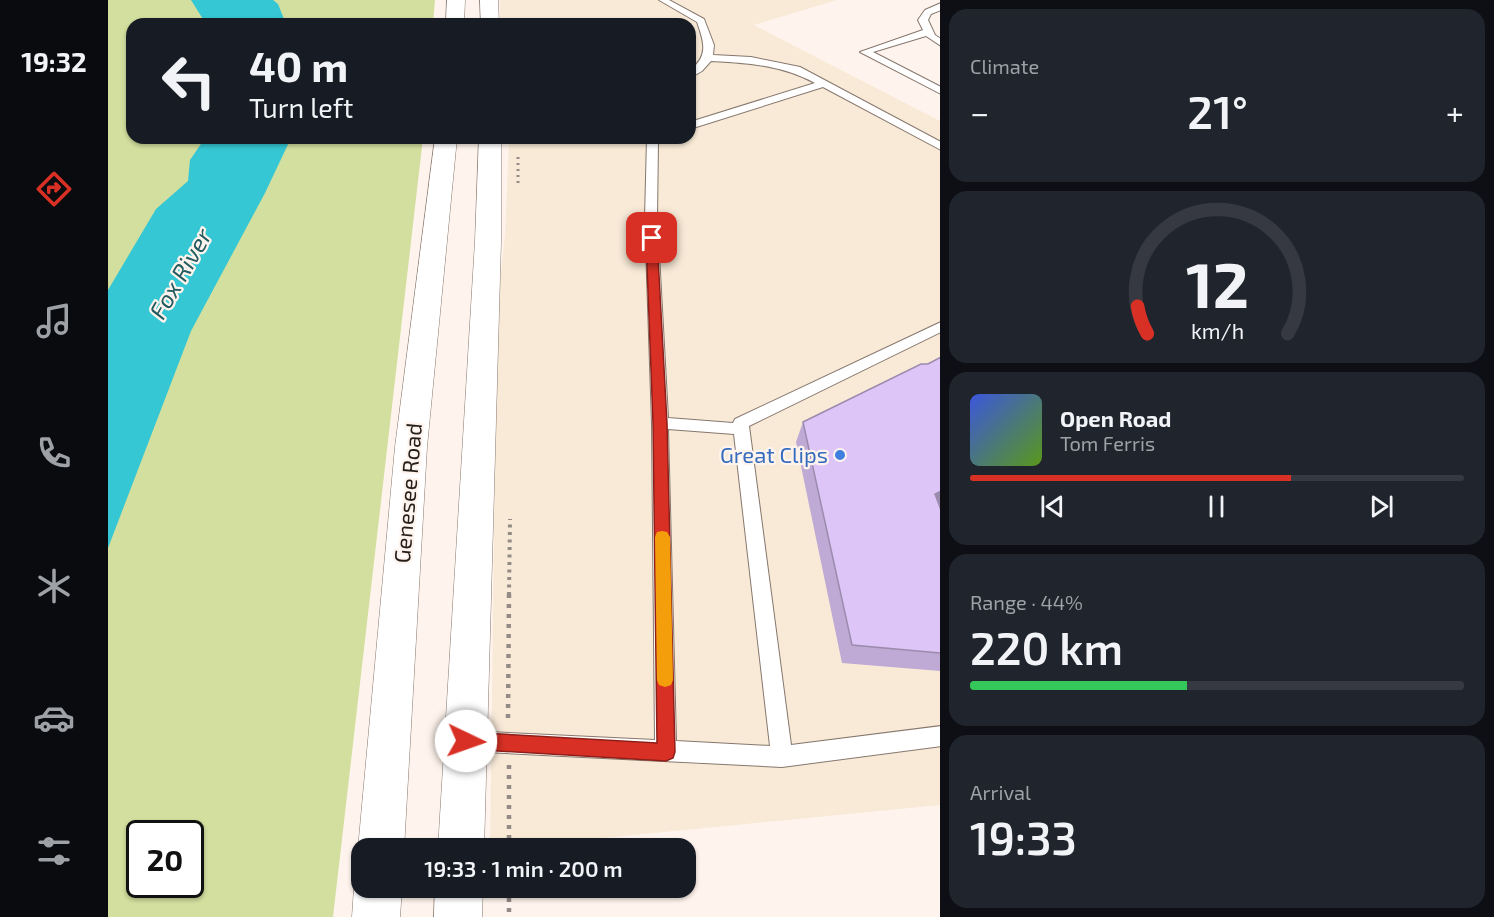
<!DOCTYPE html>
<meta charset="utf-8">
<style>
:root{--surface:#171b24;--page:#20242c;--text:#f1f3f6;--muted:#9ea1a6;--line:#363941;--accent:#d93025}
body{margin:0;font-family:"Exo 2",sans-serif;background:var(--page);color:var(--text);height:100vh;display:flex;flex-direction:column;font-size:22px;white-space:nowrap}
*{box-sizing:border-box;margin:0}
p{font-size:20px;color:var(--muted)}
.icon{flex:none;width:33px;height:33px;fill:none;stroke:currentColor;stroke-width:2;stroke-linecap:round;stroke-linejoin:round}
.map{position:relative;flex:1;overflow:hidden}
.drawer{display:flex;flex-direction:column;gap:9px;padding:9px;background:#0d0f14;width:554px}
.drawer>*{flex:none}
.top-card{position:absolute;left:18px;top:18px;width:570px;height:126px;border-radius:18px;box-shadow:0 2px 4px #0004;background:#171b24;color:var(--text);overflow:hidden}
.speed{position:absolute;left:18px;top:820px;display:flex;gap:12px;font-size:30px;font-weight:700;text-align:center}
.speed>*{display:grid;place-content:center;width:78px;height:78px;border-radius:50%;background:var(--surface);box-shadow:0 2px 4px #0004;line-height:1}
.speed .limit{border:3px solid #111;border-radius:9px;background:#fff;color:#111}
.pin{position:absolute;display:grid;place-items:center;width:51px;height:51px;color:#fff;margin:-26px;border-radius:12px;box-shadow:0 3px 9px #0006}
.me{position:absolute;width:66px;margin:-33px;rotate:93deg;stroke-linejoin:round;filter:drop-shadow(0 0 4px #0008)}
.turn{display:flex;align-items:center;gap:21px;height:126px;padding:0 24px;font-size:27px}
.turn .icon{width:78px;height:78px;stroke-width:2.5}
.turn b{display:block;font-size:42px;line-height:51px}
.big{font-size:45px;font-weight:600;line-height:1.1}
.drawer .tile{flex:1;display:flex;flex-direction:column;justify-content:center;gap:9px;min-width:0;padding:0 21px;border-radius:18px;background:var(--page)}
.drawer .dial{align-items:center;gap:0}
.dial svg{height:156px;overflow:visible;fill:none;stroke:var(--line);stroke-width:7;stroke-linecap:round;text-anchor:middle}
.dial text{fill:var(--text);stroke:none}
.song{display:flex;align-items:center;gap:18px}
.cover{width:72px;height:72px;border-radius:9px;background:linear-gradient(135deg,hsl(230 70% 55%),hsl(90 70% 35%))}
.played{height:6px;border-radius:3px;background:linear-gradient(90deg,var(--accent) 65%,var(--line) 65%)}
.keys{display:flex;justify-content:space-around;direction:ltr}
.heat{display:flex;justify-content:space-between;align-items:center;font-size:33px;direction:ltr}
.charge{height:9px;border-radius:4px;background:linear-gradient(90deg,#34c759 44%,var(--line) 0)}
.trip{position:absolute;left:243px;top:838px;width:345px;height:60px;border-radius:18px;background:var(--surface);box-shadow:0 2px 4px #0004;font-weight:600;line-height:60px;text-align:center}
main{display:flex;flex:1;min-height:0}
.menu{display:flex;flex-direction:column;width:108px;justify-content:space-around;align-items:center;background:#090b0e;color:var(--muted)}
.menu .icon{width:42px;height:42px}
.menu .current{color:var(--accent)}
.menu b{font-size:27px;color:var(--text)}
.map>svg:first-child{display:block}
</style>
<main>
<nav class="menu">
<b>19:32</b>
<svg class="icon current" aria-label="directions" viewBox="0 0 24 24"><path d="M12 3l9 9-9 9-9-9zM9 14v-3h6M13 9l2 2-2 2"/></svg>
<svg class="icon" aria-label="music" viewBox="0 0 24 24"><path d="M9 18V5l10-2v13"/><circle cx="6" cy="18" r="3"/><circle cx="16" cy="16" r="3"/></svg>
<svg class="icon" aria-label="phone" viewBox="0 0 24 24"><path d="M5 4h4l2 5-3 2q2 4 5 5l2-3 5 2v4C11 20 4 13 5 4z"/></svg>
<svg class="icon" aria-label="climate" viewBox="0 0 24 24"><path d="M12 3v18M4 7l16 10M4 17L20 7"/></svg>
<svg class="icon" aria-label="car" viewBox="0 0 24 24"><path d="M5 17H2v-5l4-1 3-4h7l3 4 3 1v5h-3M9 17h6M6 11h13"/><circle cx="7" cy="17" r="2"/><circle cx="17" cy="17" r="2"/></svg>
<svg class="icon" aria-label="filters" viewBox="0 0 24 24"><path d="M4 7h16M4 17h16"/><circle cx="9" cy="7" r="2"/><circle cx="15" cy="17" r="2"/></svg>
</nav>
<div class="map">
<svg width="833" height="917" viewBox="0 0 833 917">
<rect width="100%" height="100%" fill="#fff4ed"/>
<path fill="#f8ead7" d="M392,0H729L646,25L832,121V805L382,849L389,309L397,235L401,138H582V24H392Z"/>
<path fill="#d2df9e" fill-rule="evenodd" d="M0,0H327L325,24H24V138H315L225,917H0ZM32,834H82V885H32Z"/>
<path fill="#35c7d3" d="M83,0H165L170,4L178,24H98Z
M97,138H183L157,193L83,331L0,548V290L48,209L80,181L82,160Z"/>
<g fill="none" stroke-linecap="round" stroke-linejoin="round">
<defs>
<path id="service" d="M551,0H561L596,19L606,45L605,55L643,57L692,67L833,142V150L715,87L582,129V122L707,83C673,65 641,63 603,61L594,71L582,78V70C601,56 596,42 589,22Z
M833,3V10L823,14L820,20L827,35L833,39V46L818,36L765,52L833,87V94L752,52L815,30L810,20L817,10Z
M539,138H552L550,141L549,218L560,418L625,423L627,419L833,322V332L641,426L683,745L833,726V746L674,767L358,751L350,748L347,741L350,734L358,731L547,740L544,423L537,218ZM560,429L626,434L662,746L568,741Z"/>
<path id="secondary" d="M339,0H357L356,24H338Z
M372,0H390L391,24H373Z
M327,138H349L319,447L296,849H254V858L250,849L287,447Z
M371,138H393V241L376,849H330L367,241Z
M253,871L254,888H294L292,917H244L246,888Z
M327,888H375L374,917H326Z"/>
</defs>
<use href="#service" stroke="#86776d" stroke-width="2"/>
<use href="#secondary" stroke="#86776d" stroke-width="1"/>
<path stroke="#948b86" stroke-width="3" stroke-dasharray="2 4" stroke-linecap="butt" d="M410,157V185"/>
<path stroke="#948b86" stroke-width="4" stroke-dasharray="3 4.5" stroke-linecap="butt" d="M401,595L402,519"/>
<path stroke="#948b86" stroke-width="4.5" stroke-dasharray="4 6" stroke-linecap="butt" d="M400,718L401,594
M401,765V849
M401,888V917"/>
<use href="#service" fill="#fff" fill-rule="evenodd"/>
<use href="#secondary" fill="#fff" fill-rule="evenodd"/>
</g>
<path fill="#beaad4" d="M833,357V504L831,505L833,510V671L734,663L688,442L695,422Z"/>
<path fill="#9b8bad" d="M833,491V504L817,513L827,494Z"/>
<path fill="#ddc6f7" stroke="#9b8bad" stroke-width="1.5" d="M833,357V491L827,494L833,510V653L744,645L695,422L813,364H820Z"/>
<path fill="#d93025" stroke="#8d1f18" stroke-width="1.5" d="M544,235L549,238L559,423L567,752L565,758L558,761L358,749L352,747L349,741L352,735L358,732L549,743L545,423L538,238Z"/>
<path fill="#f59e0b" d="M554,531L559,532L562,537L565,680L563,685L557,687L551,685L549,680L547,537L549,532Z"/>
<circle fill="#3f7fe0" stroke="#fff4ed" stroke-width="2" cx="732" cy="455" r="6"/>
<g text-anchor="middle" stroke-width="4.5" stroke-linejoin="round" paint-order="stroke">
<g font-size="22" fill="#366cbe" stroke="#fff4ed" text-anchor="end">
<text x="720" y="463">Great Clips</text>
</g>
<g font-size="22" fill="#251f1b" stroke="#fff4ed">
<text transform="translate(300 493) rotate(-85)" y="8">Genesee Road</text>
</g>
<g font-size="24" font-style="italic" fill="#215a5f" stroke="#fff4ed">
<text transform="translate(73 274) rotate(-60)" y="8">Fox River</text>
</g>
</g>
</svg>
<div class="speed"><div class="limit">20</div></div>
<div class="pin" style="left:544px;top:238px;background:#d93025"><svg class="icon" aria-label="arrive" viewBox="0 0 24 24"><path d="M6 21V4h12l-3 4 3 4H6"/></svg></div>
<svg class="me" style="left:358px;top:741px" viewBox="-20 -20 40 40"><circle r="19" fill="#fff"/><path d="M0-13L10 11 0 6-10 11z" fill="#d93025"/></svg>
<div class="trip">19:33 · 1 min · 200 m</div>
<div class="top-card">
<div class="turn"><svg class="icon" aria-label="left" viewBox="0 0 24 24"><path d="M17 20v-9H6M10 6l-5 5 5 5"/></svg><div><b>40 m</b>Turn left</div></div>
</div>
</div>
<section class="drawer">
<div class="tile"><p>Climate</p>
<div class="heat"><a>−</a><b class="big">21°</b><a>+</a></div>
</div>
<div class="tile dial"><svg viewBox="0 0 100 80">
<path d="M14 69A42 42 0 1 1 86 69"/>
<path d="M14 69A42 42 0 0 1 9 55" stroke="#d93025"/>
<text x="50" y="56" font-size="32" font-weight="700">12</text>
<text x="50" y="72" font-size="11">km/h</text>
</svg></div>
<div class="tile">
<div class="song"><i class="cover"></i><div><b>Open Road</b><p>Tom Ferris</p></div></div>
<div class="played"></div>
<div class="keys"><svg class="icon" aria-label="previous" viewBox="0 0 24 24"><path d="M18 5L8 12l10 7zM5 5v14"/></svg><svg class="icon" aria-label="pause" viewBox="0 0 24 24"><path d="M8 5v14M16 5v14"/></svg><svg class="icon" aria-label="next" viewBox="0 0 24 24"><path d="M6 5l10 7-10 7zM19 5v14"/></svg></div>
</div>
<div class="tile"><p>Range · 44%</p><b class="big">220 km</b><div class="charge"></div></div>
<div class="tile"><p>Arrival</p><b class="big">19:33</b></div>
</section>
</main>
